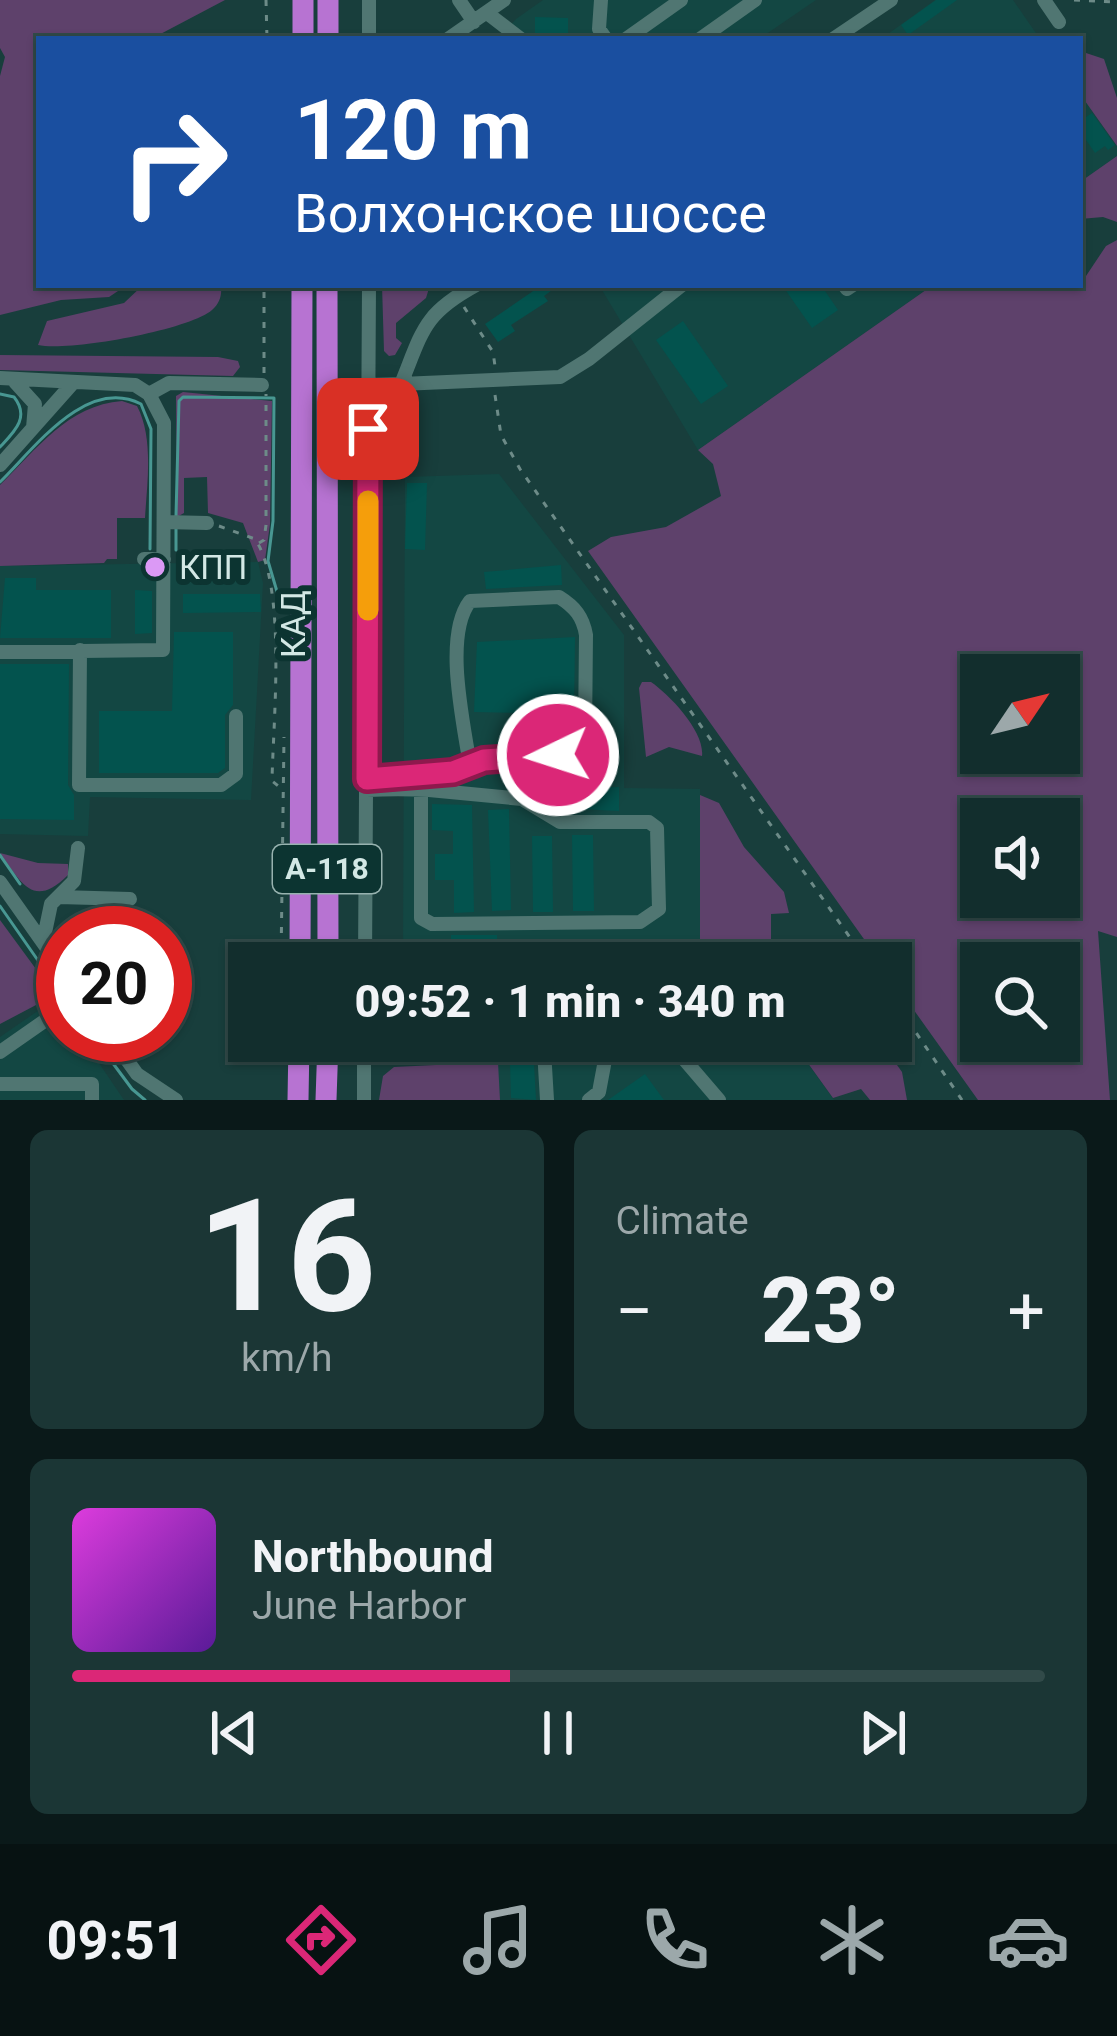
<!DOCTYPE html>
<meta charset="utf-8">
<style>
:root{--surface:#122e2d;--page:#1b3635;--text:#f1f3f6;--muted:#9ca8aa;--line:#314a49;--accent:#db2777}
body{margin:0;font-family:Roboto,sans-serif;background:var(--page);color:var(--text);height:100vh;display:flex;flex-direction:column;font-size:45px;white-space:nowrap}
*{box-sizing:border-box;margin:0}
p{font-size:39px;color:var(--muted)}
.icon{flex:none;width:66px;height:66px;fill:none;stroke:currentColor;stroke-width:2;stroke-linecap:round;stroke-linejoin:round}
.map{position:relative;height:1100px;overflow:hidden}
.sheet{display:flex;flex-direction:column;gap:30px;padding:30px;background:#0a1919;flex:1}
.sheet>*{flex:none}
.guide{position:absolute;left:36px;top:36px;width:1047px;height:252px;border-radius:0px;box-shadow:0 3px 9px #0004,0 0 0 3px var(--line);background:#1a4fa0;color:#fff;overflow:hidden}
.needle{width:78px;rotate:55deg}
.tools{position:absolute;left:960px;top:654px;display:grid;gap:24px}
.tools a{display:grid;place-items:center;width:120px;height:120px;border-radius:0px;background:var(--surface);box-shadow:0 3px 9px #0004,0 0 0 3px var(--line);font-size:60px}
.speed{position:absolute;left:36px;top:906px;display:flex;gap:24px;font-size:60px;font-weight:700;text-align:center}
.speed>*{display:grid;place-content:center;width:156px;height:156px;border-radius:50%;background:var(--surface);box-shadow:0 3px 9px #0004,0 0 0 3px var(--line);line-height:1}
.speed .limit{border:18px solid #d22;background:#fff;color:#111}
.pin{position:absolute;display:grid;place-items:center;width:102px;height:102px;color:#fff;margin:-51px;border-radius:24px;box-shadow:0 6px 18px #0006}
.me{position:absolute;width:132px;margin:-66px;rotate:266deg;stroke-linejoin:round;filter:drop-shadow(0 0 9px #0008)}
.turn{display:flex;align-items:center;gap:42px;height:252px;padding:0 60px;font-size:54px}
.turn .icon{width:156px;height:156px;stroke-width:2.5}
.turn b{display:block;font-size:84px;line-height:102px}
.big{font-size:90px;font-weight:800;line-height:1.1}
.sheet .widget{flex:1;display:flex;flex-direction:column;justify-content:center;gap:18px;min-width:0;padding:0 42px;border-radius:18px;background:var(--page)}
.sheet .dial{align-items:center;gap:0}
.dial b{font-size:156px;line-height:1}
.song{display:flex;align-items:center;gap:36px}
.cover{width:144px;height:144px;border-radius:18px;background:linear-gradient(135deg,hsl(300 70% 55%),hsl(270 70% 35%))}
.played{height:12px;border-radius:6px;background:linear-gradient(90deg,var(--accent) 45%,var(--line) 45%)}
.keys{display:flex;justify-content:space-around;direction:ltr}
.heat{display:flex;justify-content:space-between;align-items:center;font-size:66px;direction:ltr}
.sheet .tiles{flex:1;display:grid;gap:30px;grid-template-columns:1fr 1fr}
.widget:last-child{grid-column:span 2}
.trip{position:absolute;left:228px;top:942px;width:684px;height:120px;border-radius:0px;background:var(--surface);box-shadow:0 3px 9px #0004,0 0 0 3px var(--line);font-weight:800;line-height:120px;text-align:center}
.menu{display:flex;height:192px;justify-content:space-around;align-items:center;background:#071212;color:var(--muted)}
.menu .icon{width:84px;height:84px}
.menu .on{color:var(--accent)}
.menu b{font-size:54px;color:var(--text)}
.map>svg:first-child{display:block}
</style>
<div class="map">
<svg width="1117" height="1100" viewBox="0 0 1117 1100">
<rect width="100%" height="100%" fill="#183e3c"/>
<path fill="#134743" d="M543,0H816L759,39H498L516,19Z
M935,0H1013L1040,39H881Z
M1080,94L1117,146V156L1080,182Z
M599,285H933L698,450Z
M499,474L624,635V788L700,789V943L718,942L734,963H493L492,958L656,945L403,952L405,477Z
M258,562L263,583L251,800L90,797L88,836L0,834V566Z
M55,999L63,1011V1035H80L124,1100H0V1037Z
M496,1041H792L834,1100H500Z"/>
<path fill="#5e416b" fill-rule="evenodd" d="M0,0H225L151,39H39V285H127L109,297L61,300L0,315V76L5,57L0,48Z
M1080,51L1104,59L1117,98V146L1080,94Z
M1117,156V222L1103,217L1080,219V182Z
M1117,240V937L1098,931L1110,1100H978L891,978V963H881L588,551L611,537L666,527L721,496L713,464L698,450L933,285H1080V272L1086,276L1106,246ZM981,675H1059V753H981ZM981,819H1059V897H981ZM981,963H1059V1041H981Z
M143,285H221C222,295 220,303 212,310C189,330 68,352 38,345L47,321L124,303Z
M382,285H430L426,298L396,323V338L402,343L395,355L389,356L384,351Z
M0,355L218,357L238,361L240,367L233,376L0,370Z
M183,392L272,401L270,524L265,560L258,562L243,523L208,513L207,477L184,478V513L177,517L176,396Z
M122,401L137,406C154,438 147,483 145,518H117V559H107L104,563L0,566V485C37,449 68,405 122,401Z
M642,682H651C670,695 705,732 702,756L669,747L646,757L639,688Z
M700,795L719,803L744,847L784,892L789,913L771,914V948L775,963H734L718,943L700,944Z
M0,853L38,863L68,864V875C33,910 21,882 0,853Z
M0,920L55,995L0,1024Z
M792,1041H880L902,1072L907,1100H870L861,1089L833,1098Z
M498,1062L500,1100H379L383,1076L394,1067Z"/>
<g fill="none" stroke-linecap="round" stroke-linejoin="round">
<path stroke="#489792" stroke-width="3" d="M0,394L14,397C30,417 15,431 0,447
M0,482C34,449 86,376 141,404L151,429L150,549
M176,516L179,401L183,397L274,398L273,521L268,561L278,595
M176,550V529
M0,855L20,884
M0,906L60,992
M92,1035L132,1089L145,1100"/>
</g>
<path fill="#03534e" d="M936,0H957L908,35L901,25Z
M535,17L568,18V39H535Z
M1092,113L1115,145L1108,150L1105,146L1095,153L1080,131V121Z
M542,285H559L544,296L548,301L511,325L515,331L498,342L485,324Z
M782,285H821L838,310L812,328Z
M683,321L728,386L701,404L656,340Z
M407,483H427L425,550L405,549Z
M561,565L562,585L486,589L484,572Z
M5,578H36V590H111V638H0Z
M135,590L152,591V633L135,634Z
M183,594H260L261,612L183,613Z
M174,632H233V705L225,715V768L218,773H99V711H172Z
M575,637L574,714L474,712L477,642Z
M0,664H69L68,785L74,795V820L0,819Z
M619,787V811L559,808V788Z
M432,804L472,805L474,912L454,913V880H435V854H453V831L432,830Z
M509,809L511,910L492,911L488,810Z
M572,835H593L594,911H573Z
M532,836H552L553,912H533Z
M451,935H497V948L451,949Z
M510,1064H534L536,1100L511,1098Z
M645,1074L664,1100H608Z"/>
<g fill="none" stroke-linecap="round" stroke-linejoin="round">
<path stroke="#6d8b88" stroke-width="3" stroke-dasharray="6 9" stroke-linecap="butt" d="M266,0L267,39
M1074,0L1117,2
M464,307L493,352L495,366
M264,373V285
M495,395L501,435L520,469L868,963
M219,526L255,539C287,586 273,722 272,781L282,789
M259,543L264,540L266,525V394
M281,963L284,737
M891,996L962,1100"/>
<path stroke="#507672" stroke-width="14" d="M459,0L474,22
M601,0L599,29L606,39
M1044,0L1059,22
M487,13L521,39
M369,39V0
M448,39L504,0
M626,39L681,0
M700,39L755,0
M833,39L891,0
M844,285L847,289L853,285
M0,378L135,385L149,394L164,423L163,650L0,652
M15,382L35,404L33,428
M401,384L560,377L589,359L682,285
M368,385L401,384C423,330 423,314 476,285
M149,394L169,383L262,385
M0,465L72,384
M164,522L207,523
M144,559H164
M80,650L79,785H221L236,774V716
M367,779L453,773L484,760L558,756L585,736L586,635C583,617 575,607 559,597L470,601C443,636 464,724 470,766
M367,790C388,789 408,789 429,790L522,799L560,822H649L657,828L659,909L640,922L432,924L421,918V790
M0,882L63,971
M59,897L130,899
M43,942L51,904L74,881L78,848
M365,963L369,285
M109,1035L137,1074L176,1100
M661,1041L677,1051L719,1100
M544,1050L547,1100
M0,1052L63,1008
M364,1054L497,1053L633,1041
M0,1084H92V1100
M364,1100V1041
M589,1100L599,1092L608,1044"/>
<path stroke="#b773d2" stroke-width="21" d="M303,39V0
M328,39V0
M327,285L328,963
M300,963L302,285
M298,1100L299,1041
M326,1100L328,1041"/>
</g>
<g fill="none" stroke-linecap="round" stroke-linejoin="round">
<defs>
<path id="route" d="M368,429L367,779L453,772L484,760L558,755"/>
</defs>
<use href="#route" stroke="#8e194d" stroke-width="30"/>
<use href="#route" stroke="#db2777" stroke-width="21"/>
<path stroke="#f59e0b" stroke-width="21" d="M368,610V501"/>
</g>
<circle fill="#db99f5" stroke="#0c3431" stroke-width="4.5" cx="155" cy="567" r="12"/>
<g text-anchor="middle" stroke-width="12" stroke-linejoin="round" paint-order="stroke">
<rect fill="#0c3431" stroke="#97b2af" stroke-width="3" x="273" y="845" width="108" height="48" rx="9"/>
<g font-size="30" font-weight="bold" fill="#d3e8e5">
<text x="327" y="879">А-118</text>
</g>
<g font-size="33" fill="#d3e8e5" stroke="#0c3431" text-anchor="start">
<text x="179" y="579">КПП</text>
</g>
<g font-size="33" fill="#d3e8e5" stroke="#0c3431">
<text transform="translate(293 624) rotate(-90)" y="12">КАД</text>
</g>
</g>
</svg>
<div class="tools">
<a><svg class="needle" viewBox="-14 -14 28 28"><path d="M0-13l5 13h-10z" fill="#e53935"/><path d="M0 13l5-13h-10z" fill="#9ca8aa"/></svg></a>
<a><svg class="icon" aria-label="sound" viewBox="0 0 24 24"><path d="M4 9h4l5-4v14l-5-4H4zM17 9q2 3 0 6"/></svg></a>
<a><svg class="icon" aria-label="search" viewBox="0 0 24 24"><circle cx="10" cy="10" r="6"/><path d="M15 15l6 6"/></svg></a>
</div>
<div class="speed"><div class="limit">20</div></div>
<div class="pin" style="left:368px;top:429px;background:#d93025"><svg class="icon" aria-label="arrive" viewBox="0 0 24 24"><path d="M6 21V4h12l-3 4 3 4H6"/></svg></div>
<svg class="me" style="left:558px;top:755px" viewBox="-20 -20 40 40"><circle r="17" fill="#db2777" stroke="#fff" stroke-width="3"/><path d="M0-11L8 9 0 5-8 9z" fill="#fff"/></svg>
<div class="trip">09:52 · 1 min · 340 m</div>
<div class="guide">
<div class="turn"><svg class="icon" aria-label="right" viewBox="0 0 24 24"><path d="M7 20v-9h11M14 6l5 5-5 5"/></svg><div><b>120 m</b>Волхонское шоссе</div></div>
</div>
</div>
<section class="sheet">
<div class="tiles">
<div class="widget dial"><b>16</b><p>km/h</p></div>
<div class="widget"><p>Climate</p>
<div class="heat"><a>−</a><b class="big">23°</b><a>+</a></div>
</div>
<div class="widget">
<div class="song"><i class="cover"></i><div><b>Northbound</b><p>June Harbor</p></div></div>
<div class="played"></div>
<div class="keys"><svg class="icon" aria-label="previous" viewBox="0 0 24 24"><path d="M18 5L8 12l10 7zM5 5v14"/></svg><svg class="icon" aria-label="pause" viewBox="0 0 24 24"><path d="M8 5v14M16 5v14"/></svg><svg class="icon" aria-label="next" viewBox="0 0 24 24"><path d="M6 5l10 7-10 7zM19 5v14"/></svg></div>
</div>
</div>
</section>
<nav class="menu">
<b>09:51</b>
<svg class="icon on" aria-label="directions" viewBox="0 0 24 24"><path d="M12 3l9 9-9 9-9-9zM9 14v-3h6M13 9l2 2-2 2"/></svg>
<svg class="icon" aria-label="music" viewBox="0 0 24 24"><path d="M9 18V5l10-2v13"/><circle cx="6" cy="18" r="3"/><circle cx="16" cy="16" r="3"/></svg>
<svg class="icon" aria-label="phone" viewBox="0 0 24 24"><path d="M5 4h4l2 5-3 2q2 4 5 5l2-3 5 2v4C11 20 4 13 5 4z"/></svg>
<svg class="icon" aria-label="climate" viewBox="0 0 24 24"><path d="M12 3v18M4 7l16 10M4 17L20 7"/></svg>
<svg class="icon" aria-label="car" viewBox="0 0 24 24"><path d="M5 17H2v-5l4-1 3-4h7l3 4 3 1v5h-3M9 17h6M6 11h13"/><circle cx="7" cy="17" r="2"/><circle cx="17" cy="17" r="2"/></svg>
</nav>
